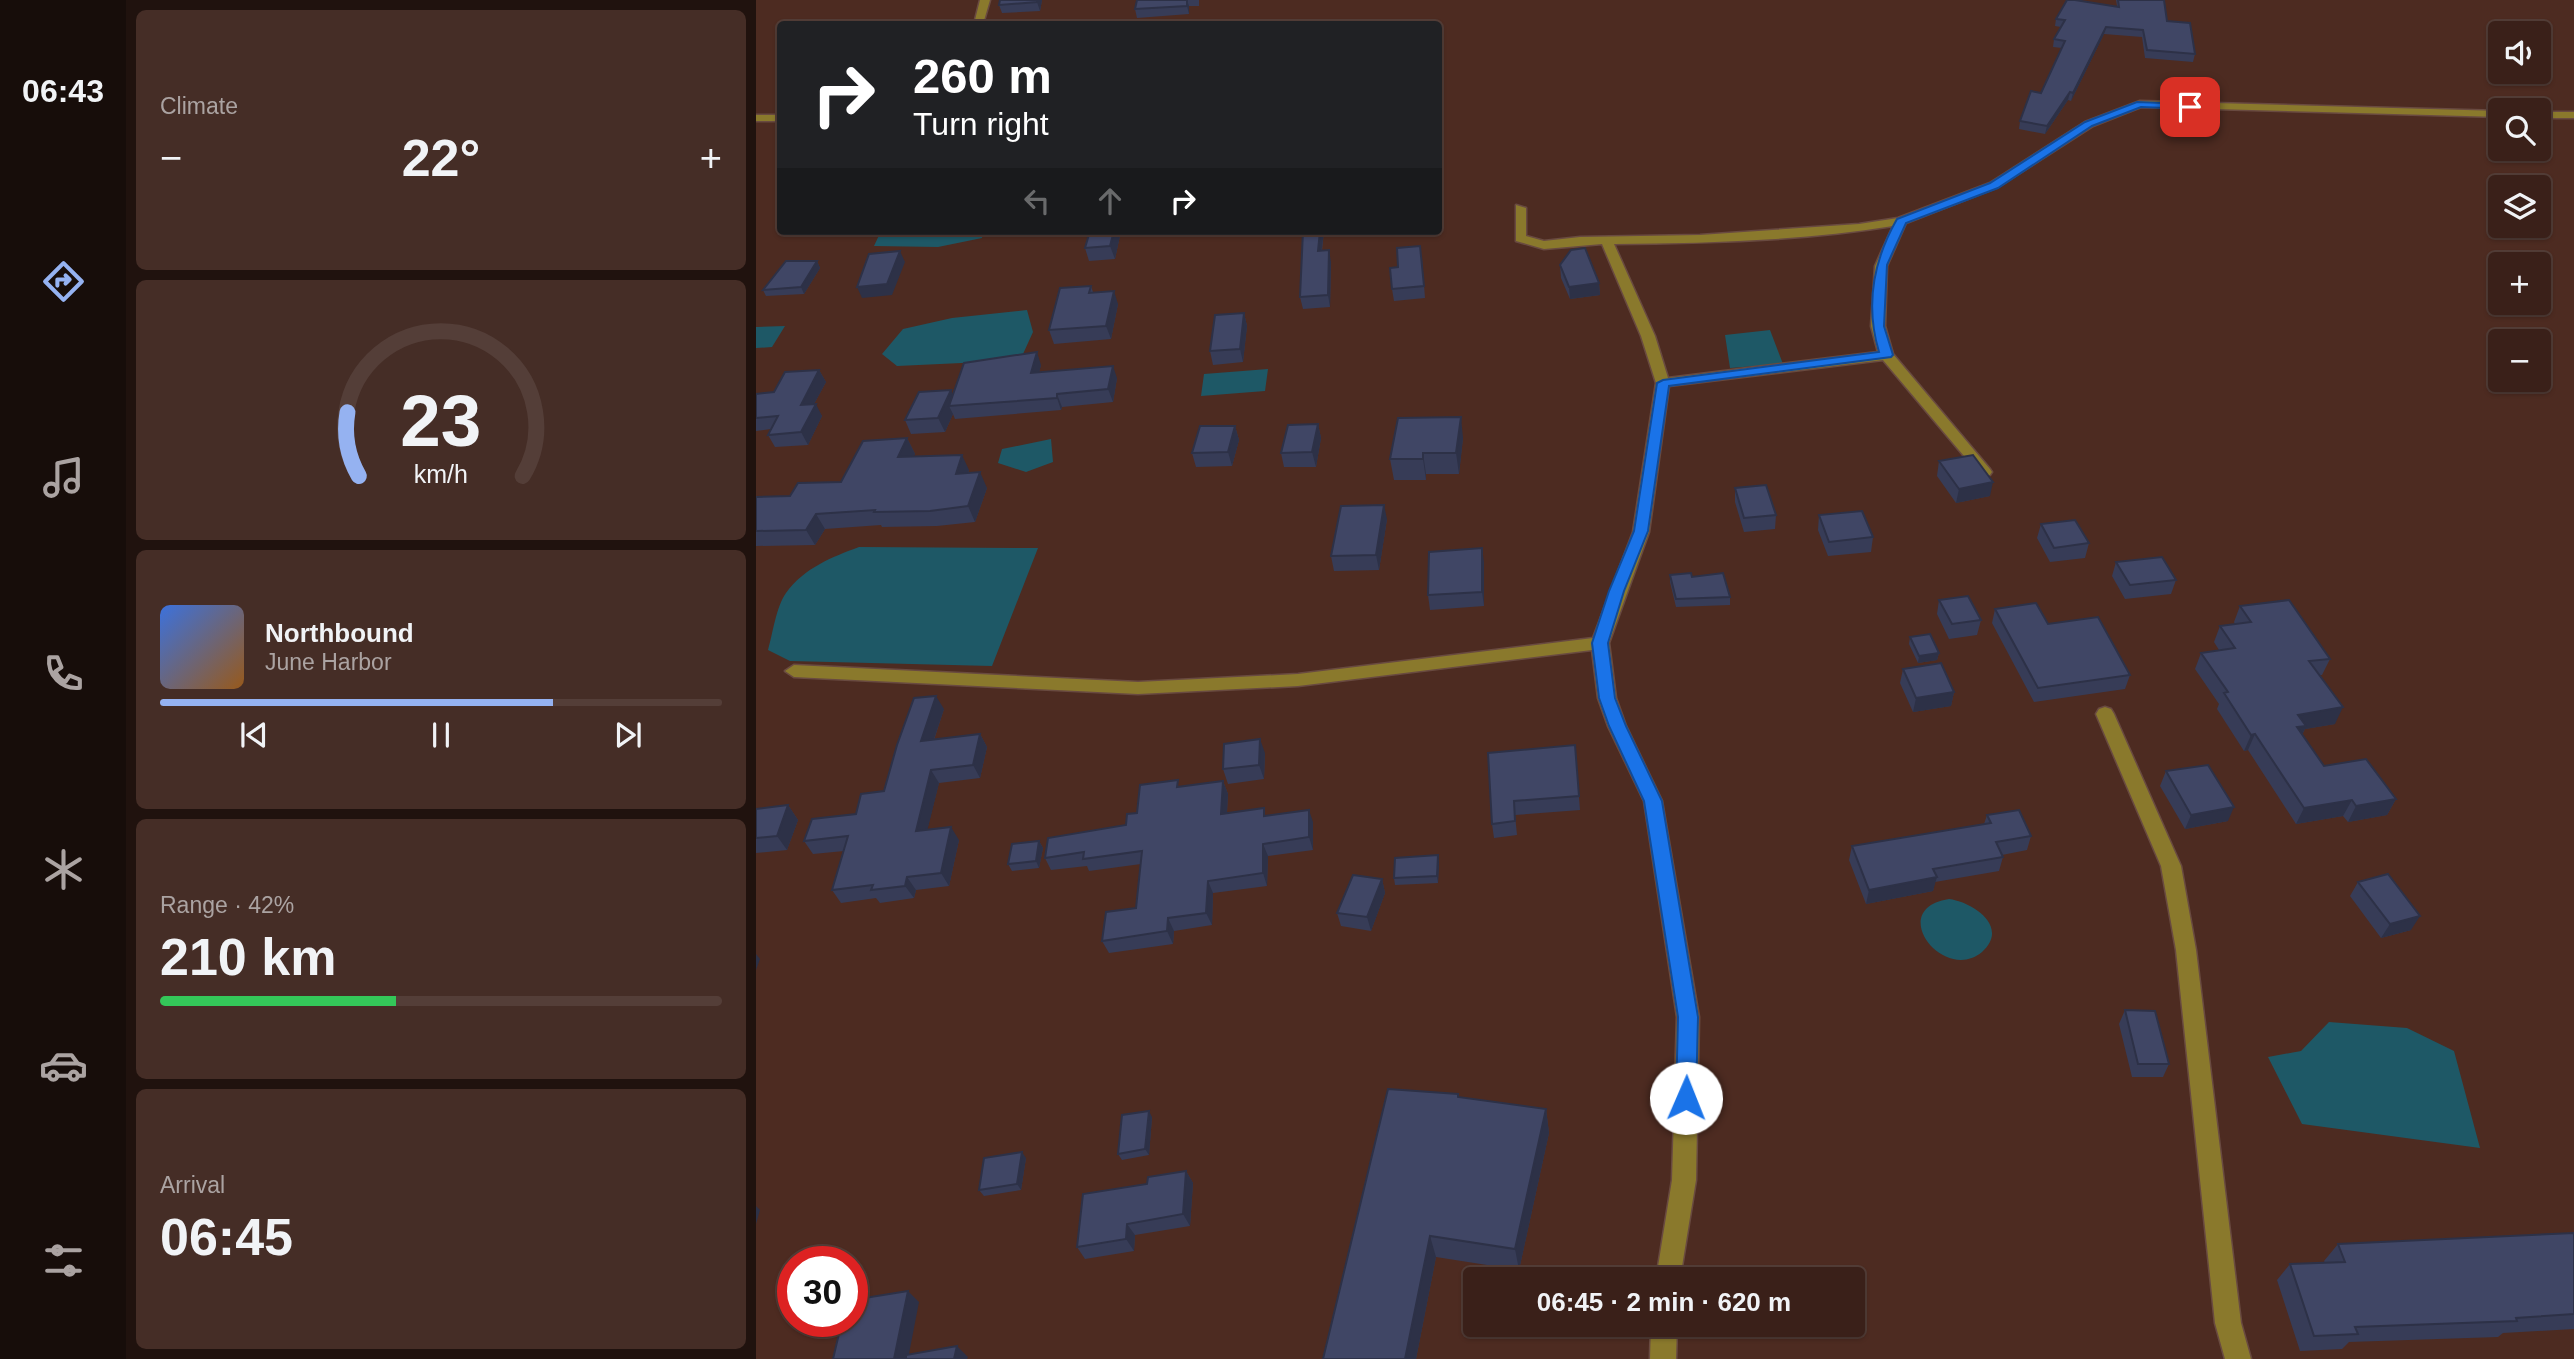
<!DOCTYPE html>
<meta charset="utf-8">
<style>
:root{--surface:#3a2019;--page:#452d26;--text:#f1f3f6;--muted:#aba3a2;--line:#543e38;--accent:#95b2f1}
body{margin:0;font-family:Arial,sans-serif;background:var(--page);color:var(--text);height:100vh;display:flex;flex-direction:column;font-size:26px;white-space:nowrap}
*{box-sizing:border-box;margin:0}
p{font-size:23px;color:var(--muted)}
.icon{flex:none;width:38px;height:38px;fill:none;stroke:currentColor;stroke-width:2;stroke-linecap:round;stroke-linejoin:round}
.map{position:relative;flex:1;overflow:hidden}
.sheet{display:flex;flex-direction:column;gap:10px;padding:10px;background:#20120e;width:630px}
.sheet>*{flex:none}
.banner{position:absolute;left:21px;top:21px;width:665px;height:214px;border-radius:7px;box-shadow:0 2px 5px #0004,0 0 0 2px var(--line);background:#202124;color:#fff;overflow:hidden}
.tools{position:absolute;left:1732px;top:21px;display:grid;gap:14px}
.tools a{display:grid;place-items:center;width:63px;height:63px;border-radius:7px;background:var(--surface);box-shadow:0 2px 5px #0004,0 0 0 2px var(--line);font-size:35px}
.speed{position:absolute;left:21px;top:1246px;display:flex;gap:14px;font-size:35px;font-weight:700;text-align:center}
.speed>*{display:grid;place-content:center;width:91px;height:91px;border-radius:50%;background:var(--surface);box-shadow:0 2px 5px #0004,0 0 0 2px var(--line);line-height:1}
.speed .limit{border:10px solid #d22;background:#fff;color:#111}
.pin{position:absolute;display:grid;place-items:center;width:60px;height:60px;color:#fff;margin:-30px;border-radius:14px;box-shadow:0 4px 10px #0006}
.me{position:absolute;width:77px;margin:-38px;rotate:1deg;stroke-linejoin:round;filter:drop-shadow(0 0 5px #0008)}
.turn{display:flex;align-items:center;gap:24px;height:147px;padding:0 21px;font-size:32px}
.turn .icon{width:91px;height:91px;stroke-width:2.5}
.turn b{display:block;font-size:49px;line-height:60px}
.lanes{display:flex;align-items:center;height:66px;padding:0 21px;background:#0003;justify-content:center;gap:35px;direction:ltr}
.lanes .off{opacity:.35}
.big{font-size:52px;font-weight:700;line-height:1.1}
.sheet .tile{flex:1;display:flex;flex-direction:column;justify-content:center;gap:10px;min-width:0;padding:0 24px;border-radius:10px;background:var(--page)}
.sheet .dial{align-items:center;gap:0}
.dial svg{height:182px;overflow:visible;fill:none;stroke:var(--line);stroke-width:7;stroke-linecap:round;text-anchor:middle}
.dial text{fill:var(--text);stroke:none}
.song{display:flex;align-items:center;gap:21px}
.cover{width:84px;height:84px;border-radius:10px;background:linear-gradient(135deg,hsl(220 70% 55%),hsl(30 70% 35%))}
.played{height:7px;border-radius:4px;background:linear-gradient(90deg,var(--accent) 70%,var(--line) 70%)}
.keys{display:flex;justify-content:space-around;direction:ltr}
.heat{display:flex;justify-content:space-between;align-items:center;font-size:38px;direction:ltr}
.charge{height:10px;border-radius:5px;background:linear-gradient(90deg,#34c759 42%,var(--line) 0)}
.trip{position:absolute;left:707px;top:1267px;width:402px;height:70px;border-radius:7px;background:var(--surface);box-shadow:0 2px 5px #0004,0 0 0 2px var(--line);font-weight:700;line-height:70px;text-align:center}
main{display:flex;flex:1;min-height:0}
.tabs{display:flex;flex-direction:column;width:126px;justify-content:space-around;align-items:center;background:#170d0a;color:var(--muted)}
.tabs .icon{width:49px;height:49px}
.tabs .selected{color:var(--accent)}
.tabs b{font-size:32px;color:var(--text)}
.map>svg:first-child{display:block}
</style>
<main>
<nav class="tabs">
<b>06:43</b>
<svg class="icon selected" aria-label="directions" viewBox="0 0 24 24"><path d="M12 3l9 9-9 9-9-9zM9 14v-3h6M13 9l2 2-2 2"/></svg>
<svg class="icon" aria-label="music" viewBox="0 0 24 24"><path d="M9 18V5l10-2v13"/><circle cx="6" cy="18" r="3"/><circle cx="16" cy="16" r="3"/></svg>
<svg class="icon" aria-label="phone" viewBox="0 0 24 24"><path d="M5 4h4l2 5-3 2q2 4 5 5l2-3 5 2v4C11 20 4 13 5 4z"/></svg>
<svg class="icon" aria-label="climate" viewBox="0 0 24 24"><path d="M12 3v18M4 7l16 10M4 17L20 7"/></svg>
<svg class="icon" aria-label="car" viewBox="0 0 24 24"><path d="M5 17H2v-5l4-1 3-4h7l3 4 3 1v5h-3M9 17h6M6 11h13"/><circle cx="7" cy="17" r="2"/><circle cx="17" cy="17" r="2"/></svg>
<svg class="icon" aria-label="filters" viewBox="0 0 24 24"><path d="M4 7h16M4 17h16"/><circle cx="9" cy="7" r="2"/><circle cx="15" cy="17" r="2"/></svg>
</nav>
<section class="sheet">
<div class="tile"><p>Climate</p>
<div class="heat"><a>−</a><b class="big">22°</b><a>+</a></div>
</div>
<div class="tile dial"><svg viewBox="0 0 100 80">
<path d="M14 69A42 42 0 1 1 86 69"/>
<path d="M14 69A42 42 0 0 1 9 41" stroke="#95b2f1"/>
<text x="50" y="56" font-size="32" font-weight="700">23</text>
<text x="50" y="72" font-size="11">km/h</text>
</svg></div>
<div class="tile">
<div class="song"><i class="cover"></i><div><b>Northbound</b><p>June Harbor</p></div></div>
<div class="played"></div>
<div class="keys"><svg class="icon" aria-label="previous" viewBox="0 0 24 24"><path d="M18 5L8 12l10 7zM5 5v14"/></svg><svg class="icon" aria-label="pause" viewBox="0 0 24 24"><path d="M8 5v14M16 5v14"/></svg><svg class="icon" aria-label="next" viewBox="0 0 24 24"><path d="M6 5l10 7-10 7zM19 5v14"/></svg></div>
</div>
<div class="tile"><p>Range · 42%</p><b class="big">210 km</b><div class="charge"></div></div>
<div class="tile"><p>Arrival</p><b class="big">06:45</b></div>
</section>
<div class="map">
<svg width="1818" height="1359" viewBox="0 0 1818 1359">
<rect width="100%" height="100%" fill="#4d2b21"/>
<path fill="#1e5866" d="M125,231H227L226,238L182,247L118,246Z
M271,310L277,332L267,354L227,362L141,366L126,354L147,329L196,318Z
M29,326L16,347L0,348V327Z
M1014,330L1027,364L974,368L969,335Z
M512,369L509,391L445,396L448,374Z
M295,439L297,462L270,472L242,463L246,449Z
M103,547L282,548L236,666L34,661L12,650C17,633 20,607 30,593C48,568 76,557 103,547Z
M1193,899C1217,902 1254,927 1226,952C1188,984 1129,909 1193,899Z
M1573,1022L1651,1028L1698,1051L1724,1148L1546,1124L1512,1057L1545,1051Z"/>
<g fill="none" stroke-linecap="round" stroke-linejoin="round">
<defs>
<path id="minor" d="M224,0H234L227,24H218Z
M1384,101L1745,111V117L1385,107L1337,126L1242,187L1150,223L1131,266L1129,326L1137,354L1234,469L1236,472L1234,475H1224L1127,360L913,386L893,532L853,643L860,698L870,726L906,801L943,1017L940,1180L924,1279H900L916,1180L921,1017L888,801L852,726L842,698L836,650L542,686L382,694L38,677L29,671L38,665L382,682L542,674L837,638L877,532L900,383L885,336L846,244L788,249L760,241V205L770,208V236L788,241L824,237L944,235L1103,224L1142,218L1234,183L1329,122ZM1137,226L1119,266L1115,326L1122,352L912,378L899,336L858,244C951,243 1045,241 1137,226Z
M1783,112H1818V118H1783Z
M0,115H24V121H0Z
M1349,707L1355,709L1358,714L1425,866L1440,950L1485,1323L1495,1359H1469L1459,1323L1420,950L1405,866L1340,714L1343,709Z
M895,1325H921L920,1359H894Z"/>
</defs>
<use href="#minor" stroke="#694a40" stroke-width="3"/>
<use href="#minor" fill="#8a792c" fill-rule="evenodd"/>
</g>
<path fill="#373c57" d="M286,0L284,11L246,13L243,5Z
M381,0H443V6H433V14L381,18L379,9Z
M1360,0H1408L1411,21L1439,54L1437,62L1389,58L1386,37L1348,34L1315,101L1312,100L1289,134L1263,129L1264,121L1285,93L1306,48L1297,47L1298,39L1305,27L1299,26L1300,19L1361,6Z
M334,231H365L359,259L333,261L329,248Z
M534,231H568L566,251L575,262L574,307L547,309L544,297L547,234H534Z
M666,258L669,298L638,301L636,289Z
M61,261L64,268L48,294L10,296L7,290Z
M804,265L843,283L844,295L814,299L805,278Z
M335,286L337,292L362,304L355,339L298,344L293,330Z
M488,313L491,326L487,362L457,365L454,351Z
M285,365L283,372L361,378L357,402L306,407L305,410L199,419L197,414L189,432L155,434L149,420L197,394Z
M63,370L70,382L58,404L66,416L52,445L19,447L12,435L15,429L0,431V394L18,392Z
M562,424L565,438L560,467H528L525,453Z
M479,426L483,440L476,466L440,467L436,453Z
M151,438L159,454L157,456L213,470L212,473L231,488L219,522L181,526L126,527L125,525L69,529L59,545L0,546V497L34,496L85,482Z
M707,438L703,474H670V480H638L634,459Z
M1183,461L1234,496L1200,503L1181,476Z
M979,488L1020,515L1019,529L988,532L979,502Z
M1063,515L1117,537L1115,552L1072,556L1062,530Z
M631,519L623,570L578,571L575,556Z
M1285,524L1333,543L1329,558L1294,562L1281,538Z
M728,562V606L674,610L672,595Z
M1360,562L1420,580L1415,594L1369,599L1356,576Z
M914,575L936,577L974,597V605L920,607L914,582Z
M1183,600L1225,620L1221,635L1193,639L1181,614Z
M1484,606L1574,659L1566,675H1563L1579,724L1549,729L1546,735L1568,766L1640,799L1631,815L1592,822L1587,816L1540,824L1492,750L1488,751L1461,709L1463,704L1439,669L1445,653L1463,650L1458,642L1464,626L1479,624L1478,622Z
M1239,609L1292,624L1374,675L1369,689L1278,702L1236,623Z
M1154,637L1183,653L1181,660L1162,663L1153,644Z
M1147,669L1198,692L1195,706L1157,712L1144,683Z
M188,709L178,740L224,734L231,747L224,778L183,783L171,830L203,840L193,886L160,890L158,898L124,903L120,898L85,903L76,890L88,851L57,854L48,841L100,814L128,791Z
M819,745L824,810L759,815L761,835L738,838L736,824L732,753Z
M509,753L508,779L472,784L467,769Z
M1410,771L1472,821L1429,829L1404,786Z
M467,781L472,794L471,813L510,815L557,822V850L512,856L511,886L457,893L456,925L418,931L417,944L353,953L346,941L380,908L385,864L333,871L331,866L295,870L289,858L370,825L381,813L424,787Z
M32,805L42,820L31,850L0,853V810Z
M1231,815L1275,836L1271,850L1246,855L1247,857L1243,871L1179,882L1177,891L1110,904L1093,860L1096,846L1228,824Z
M283,841L287,848L283,868L256,871L252,864Z
M683,862L682,883L639,885L638,878Z
M626,879L629,893L615,931L585,926L581,913Z
M1602,882L1655,930L1625,938L1594,896Z
M1369,1010L1413,1064L1407,1077H1376L1363,1024Z
M702,1094L703,1097L790,1109L793,1133L763,1270L680,1257L660,1359H567Z
M396,1117L393,1155L366,1160L362,1154Z
M270,1158L265,1190L228,1196L223,1190Z
M430,1171L437,1183L434,1226L379,1235L378,1251L329,1259L321,1247L391,1184Z
M1818,1233V1329L1747,1333L1742,1337L1593,1342L1586,1349L1544,1351L1521,1280L1534,1264L1569,1263L1568,1261L1582,1244Z"/>
<path fill="#2d3147" d="M281,0H286L284,11L281,2Z
M431,0L433,6V14L431,6Z
M1350,27L1348,34L1315,101L1317,93Z
M1314,92L1312,100L1289,134L1291,126Z
M358,231H365L359,259L354,246Z
M564,231H568L564,263L562,251Z
M573,250L575,262L574,307L572,295Z
M144,251L149,262L136,295L106,298L101,287Z
M61,261L64,268L48,294L45,287Z
M843,283L844,295L814,299L813,287Z
M358,291L362,304L355,339L350,326Z
M488,313L491,326L487,362L484,349Z
M281,352L285,365L280,386L275,373Z
M357,366L361,378L357,402L352,389Z
M63,370L70,382L51,417L45,405Z
M195,390L201,404L193,406L197,414L189,432L182,418Z
M301,394L306,407L305,410L301,398Z
M60,404L66,416L52,445L45,432Z
M705,417L707,438L703,474L700,453Z
M562,424L565,438L560,467L556,452Z
M479,426L483,440L476,466L472,452Z
M151,438L159,454L150,472L142,457Z
M667,453L670,474V480L667,459Z
M206,455L213,470L207,489L200,474Z
M224,472L231,488L219,522L212,506Z
M1237,482L1234,496L1200,503L1203,489Z
M628,505L631,519L623,570L620,555Z
M60,514L69,529L59,545L50,530Z
M726,548L728,562V606L726,592Z
M1183,653L1181,660L1162,663L1163,656Z
M1198,692L1195,706L1157,712L1160,698Z
M180,696L188,709L173,754L165,741Z
M1587,707L1579,724L1549,729L1542,742L1533,743L1542,715Z
M224,734L231,747L224,778L217,765Z
M1499,734L1492,750L1488,751L1495,735Z
M504,739L509,753L508,779L503,765Z
M175,770L183,783L168,844L160,831Z
M467,781L472,794L470,827L465,814Z
M1640,799L1631,815L1592,822L1600,806Z
M1596,800L1587,816L1540,824L1548,808Z
M32,805L42,820L31,850L21,836Z
M1478,807L1472,821L1429,829L1435,815Z
M553,810L557,822V850L553,837Z
M195,827L203,840L193,886L185,873Z
M283,841L287,848L283,868L280,861Z
M507,844L512,856L511,886L507,873Z
M682,855L683,862L682,883L681,876Z
M151,877L160,890L158,898L149,886Z
M1181,877L1177,891L1110,904L1113,890Z
M626,879L629,893L615,931L611,917Z
M452,881L457,893L456,925L450,913Z
M1664,916L1655,930L1625,938L1634,924Z
M412,918L418,931L417,944L411,931Z
M0,954L4,959L0,970Z
M790,1109L793,1133L763,1270L759,1249Z
M393,1111L396,1117L393,1155L389,1149Z
M266,1152L270,1158L265,1190L261,1184Z
M430,1171L437,1183L434,1226L427,1214Z
M0,1206L4,1210L0,1224Z
M371,1224L379,1235L378,1251L370,1239Z
M674,1236L680,1257L660,1359H649Z
M152,1291L163,1302L152,1359H138Z
M201,1346L212,1357L211,1359H198Z"/>
<path fill="#404665" stroke="#2d3147" stroke-width="2" d="M244,0H281V2L243,5Z
M381,0H431V6L379,9Z
M1311,0H1319L1363,7L1362,0H1408L1411,21L1434,23L1439,54L1391,50L1387,30L1350,27L1317,93L1314,92L1291,126L1264,121L1275,91L1285,93L1309,41L1298,39L1309,20L1300,19Z
M334,231H358L354,246L329,248Z
M547,231H564L562,251L573,250L572,295L544,297Z
M664,246L668,286L636,289L634,268L642,267L641,248Z
M829,248L843,283L813,287L804,265L815,250Z
M144,251L131,284L101,287L113,254Z
M30,261H61L45,287L7,290Z
M335,286L333,293L358,291L350,326L293,330L304,288Z
M488,313L484,349L454,351L459,315Z
M281,352L275,373L357,366L352,389L301,394V398L193,406L208,363Z
M63,370L45,405L60,404L45,432L12,435L22,416L0,418V394L18,392L29,372Z
M195,390L182,418L149,420L163,392Z
M705,417L700,453H667V459H634L642,418Z
M562,424L556,452L525,453L532,425Z
M444,426H479L472,452L436,453Z
M151,438L142,457L206,455L200,474L224,472L212,506L174,511L118,512L119,510L60,514L50,530L0,531V497L34,496L42,483L85,482L107,441Z
M1217,455L1237,482L1203,489L1183,461Z
M1010,485L1020,515L988,518L979,488Z
M628,505L620,555L575,556L585,506Z
M1106,511L1117,537L1073,542L1063,515Z
M1319,520L1333,543L1298,548L1285,524Z
M726,548V592L672,595L673,552Z
M1406,557L1420,580L1374,585L1360,562Z
M935,573L936,577L967,573L974,597L920,599L914,575Z
M1212,596L1225,620L1196,624L1183,600Z
M1533,600L1574,659L1553,661L1587,707L1542,715L1550,726L1541,727L1568,766L1610,759L1640,799L1600,806L1596,800L1548,808L1499,734L1495,735L1468,693L1472,692L1445,653L1479,648L1464,626L1495,622L1484,606Z
M1280,603L1292,624L1342,617L1374,675L1282,688L1239,609Z
M1174,634L1183,653L1163,656L1154,637Z
M1185,663L1198,692L1160,698L1147,669Z
M180,696L165,741L224,734L217,765L175,770L160,831L195,827L185,873L151,877L149,886L115,890L117,885L76,890L92,836L48,841L56,819L100,814L105,794L128,791L141,745L158,698Z
M504,739L503,765L467,769L468,744Z
M819,745L823,796L758,801L759,821L736,824L732,753Z
M1452,765L1478,807L1435,815L1410,771Z
M422,780L421,787L467,781L465,814L508,808V816L553,810V837L507,844V873L452,881L450,913L412,918L411,931L346,941L350,912L380,908L386,851L327,859L328,852L289,858L292,838L370,825L371,814L381,813L384,785Z
M32,805L21,836L0,838V809Z
M1263,810L1275,836L1240,842L1247,857L1177,869L1181,877L1113,890L1096,846L1235,823L1231,815Z
M283,841L280,861L252,864L256,844Z
M682,855L681,876L638,878L639,858Z
M1632,874L1664,916L1634,924L1602,882Z
M597,875L626,879L611,917L581,913Z
M1369,1010L1399,1011L1413,1064H1382Z
M632,1089L702,1094V1097L790,1109L759,1249L674,1236L649,1359H567Z
M393,1111L389,1149L362,1154L366,1115Z
M266,1152L261,1184L223,1190L228,1158Z
M430,1171L427,1214L371,1224L370,1239L321,1247L327,1194L391,1184L392,1177Z
M1818,1233V1314L1760,1318L1761,1321L1599,1327L1602,1334L1558,1336L1534,1264L1589,1262L1582,1244Z
M152,1291L138,1359H77L86,1321H96V1300Z
M201,1346L198,1359H150V1355Z"/>
<path fill="#1a73e8" stroke="#114b97" stroke-width="2" d="M1381,102L1434,104L1439,107L1434,109L1385,107L1336,126L1242,188L1150,223L1131,265L1128,326L1137,355L1135,357L913,386L892,531L868,591L852,643L859,698L870,726L906,801L942,1017L940,1098L937,1105L930,1108L923,1105L920,1098L922,1017L888,801L853,726L843,698L836,643L853,591L878,531L901,383L907,380L1123,352C1109,305 1117,261 1141,219L1234,183L1329,122Z"/>
</svg>
<div class="tools">
<a><svg class="icon" aria-label="sound" viewBox="0 0 24 24"><path d="M4 9h4l5-4v14l-5-4H4zM17 9q2 3 0 6"/></svg></a>
<a><svg class="icon" aria-label="search" viewBox="0 0 24 24"><circle cx="10" cy="10" r="6"/><path d="M15 15l6 6"/></svg></a>
<a><svg class="icon" aria-label="layers" viewBox="0 0 24 24"><path d="M12 4l9 5-9 5-9-5zM3 14l9 5 9-5"/></svg></a>
<a>+</a>
<a>−</a>
</div>
<div class="speed"><div class="limit">30</div></div>
<div class="pin" style="left:1434px;top:107px;background:#d93025"><svg class="icon" aria-label="arrive" viewBox="0 0 24 24"><path d="M6 21V4h12l-3 4 3 4H6"/></svg></div>
<svg class="me" style="left:930px;top:1098px" viewBox="-20 -20 40 40"><circle r="19" fill="#fff"/><path d="M0-13L10 11 0 6-10 11z" fill="#1a73e8"/></svg>
<div class="trip">06:45 · 2 min · 620 m</div>
<div class="banner">
<div class="turn"><svg class="icon" aria-label="right" viewBox="0 0 24 24"><path d="M7 20v-9h11M14 6l5 5-5 5"/></svg><div><b>260 m</b>Turn right</div></div>
<div class="lanes"><svg class="icon off" aria-label="left" viewBox="0 0 24 24"><path d="M17 20v-9H6M10 6l-5 5 5 5"/></svg><svg class="icon off" aria-label="ahead" viewBox="0 0 24 24"><path d="M12 20V5M6 11l6-6 6 6"/></svg><svg class="icon" aria-label="right" viewBox="0 0 24 24"><path d="M7 20v-9h11M14 6l5 5-5 5"/></svg></div>
</div>
</div>
</main>
